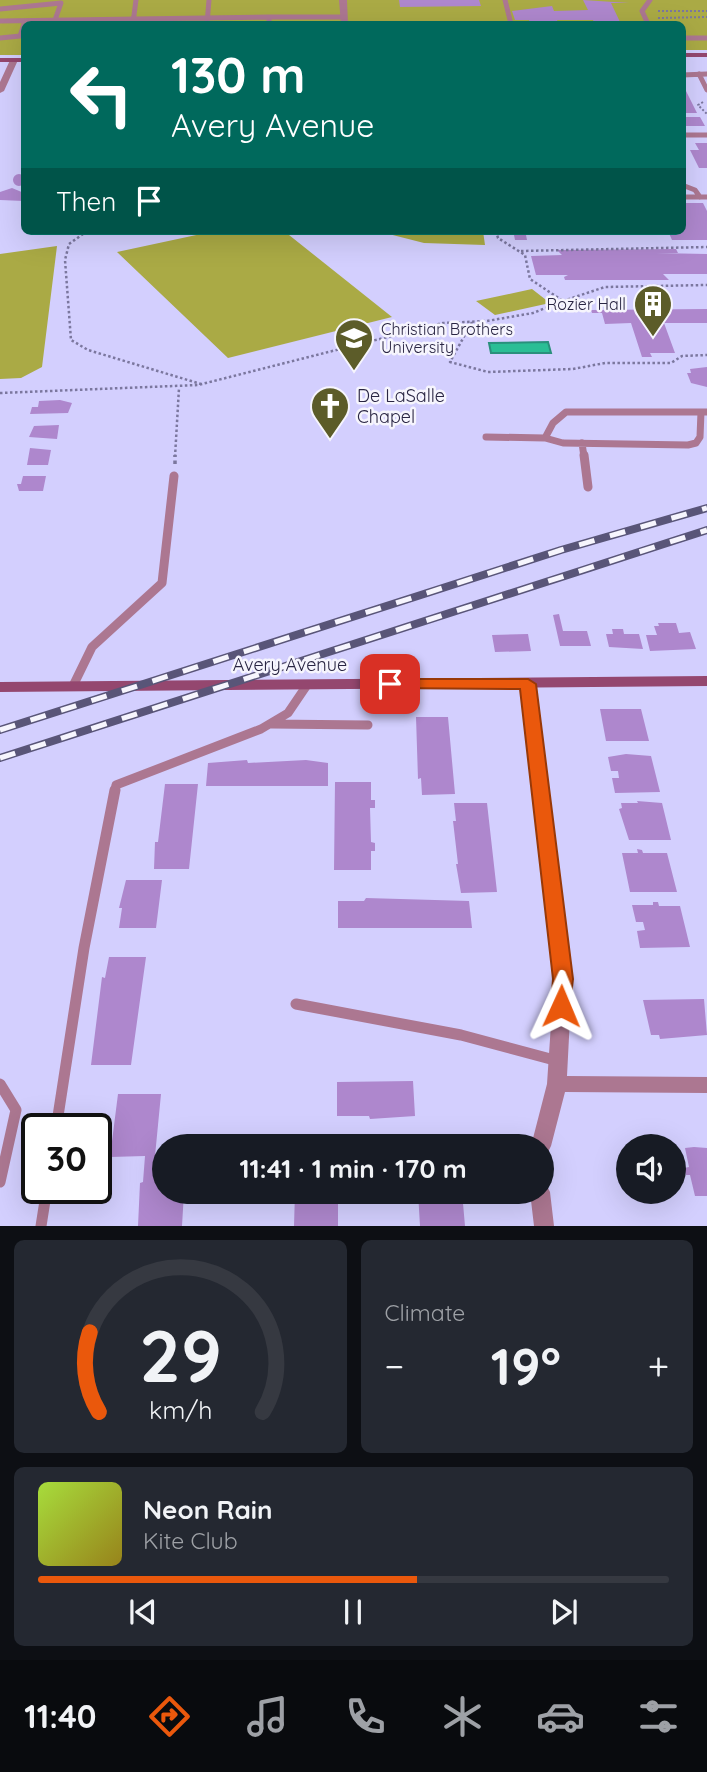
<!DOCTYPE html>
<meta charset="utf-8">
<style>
:root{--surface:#171b24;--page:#242831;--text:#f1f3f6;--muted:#9ea1a6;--line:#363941;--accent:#ea580c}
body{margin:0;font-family:Quicksand,sans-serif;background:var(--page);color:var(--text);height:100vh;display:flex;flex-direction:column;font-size:26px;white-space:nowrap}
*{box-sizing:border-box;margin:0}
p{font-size:23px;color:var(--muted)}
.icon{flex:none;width:38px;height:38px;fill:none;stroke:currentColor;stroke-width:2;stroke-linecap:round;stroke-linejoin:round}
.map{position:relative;height:1226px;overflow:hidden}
.details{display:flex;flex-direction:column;gap:14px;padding:14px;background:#0d0f14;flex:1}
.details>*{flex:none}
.banner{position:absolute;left:21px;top:21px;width:665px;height:214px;border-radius:10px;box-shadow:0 7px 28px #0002;background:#00695c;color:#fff;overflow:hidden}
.tools{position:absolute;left:616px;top:1134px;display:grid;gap:14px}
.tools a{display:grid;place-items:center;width:70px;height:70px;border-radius:50%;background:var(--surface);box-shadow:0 7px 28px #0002;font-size:35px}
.speed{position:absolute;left:21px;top:1113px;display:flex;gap:14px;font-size:35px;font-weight:700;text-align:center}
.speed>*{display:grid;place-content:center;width:91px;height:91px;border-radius:50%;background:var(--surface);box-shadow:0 7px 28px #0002;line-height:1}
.speed .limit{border:4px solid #111;border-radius:10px;background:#fff;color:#111}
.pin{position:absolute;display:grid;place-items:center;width:60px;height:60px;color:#fff;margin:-30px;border-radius:14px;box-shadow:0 4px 10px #0006}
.me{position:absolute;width:77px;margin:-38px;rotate:1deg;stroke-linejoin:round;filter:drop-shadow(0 0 5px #0008)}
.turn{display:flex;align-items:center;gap:24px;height:147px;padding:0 35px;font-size:32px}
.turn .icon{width:91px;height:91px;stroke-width:2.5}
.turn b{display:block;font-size:49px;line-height:60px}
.then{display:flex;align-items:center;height:66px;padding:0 35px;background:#0003;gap:14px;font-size:26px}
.big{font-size:52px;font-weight:800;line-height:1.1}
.details .card{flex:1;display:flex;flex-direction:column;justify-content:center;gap:10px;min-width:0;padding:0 24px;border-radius:10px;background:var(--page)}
.details .dial{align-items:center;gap:0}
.dial svg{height:182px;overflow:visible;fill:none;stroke:var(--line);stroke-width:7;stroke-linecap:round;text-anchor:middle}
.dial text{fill:var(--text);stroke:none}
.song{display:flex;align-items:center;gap:21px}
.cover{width:84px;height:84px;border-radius:10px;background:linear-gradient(135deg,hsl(80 70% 55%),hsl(50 70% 35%))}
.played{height:7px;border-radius:4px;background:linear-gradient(90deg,var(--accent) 60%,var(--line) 60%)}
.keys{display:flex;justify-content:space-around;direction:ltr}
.heat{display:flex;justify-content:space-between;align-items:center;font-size:38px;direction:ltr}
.details .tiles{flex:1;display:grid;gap:14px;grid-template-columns:1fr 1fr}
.card:last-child{grid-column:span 2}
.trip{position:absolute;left:152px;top:1134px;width:402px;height:70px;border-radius:35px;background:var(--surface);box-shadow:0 7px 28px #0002;font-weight:800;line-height:70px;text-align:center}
.tab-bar{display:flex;height:112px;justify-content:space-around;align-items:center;background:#090b0e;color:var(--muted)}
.tab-bar .icon{width:49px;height:49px}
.tab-bar .on{color:var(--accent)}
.tab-bar b{font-size:32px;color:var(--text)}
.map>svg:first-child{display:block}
</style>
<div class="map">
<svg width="707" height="1226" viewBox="0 0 707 1226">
<rect width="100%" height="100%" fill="#d3cffe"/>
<path fill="#aaaa45" d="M0,0H707V50H683L682,24H24V55H0Z
M215,231H284L392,317L228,358L117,252Z
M377,231H483L485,245L424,243Z
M57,246L42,367L21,378L0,379V254Z
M532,289L550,303L495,315L476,301Z"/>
<path fill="#2bbe95" stroke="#2a907c" stroke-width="2" d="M548,342L551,353H491L489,343Z"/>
<path fill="#ae87cd" d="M399,0H479L481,6L400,7Z
M583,0L629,3H611L621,24H595L593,20H557L559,24L530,23L529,20H515L512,11L552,6L554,11L588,10Z
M682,83L697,113H682Z
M682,117H700L705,126H682Z
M695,143H707V168H699L690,150H699Z
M13 180a6 6 0 1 1 12 0a6 6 0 1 1-12 0Z
M12,188L24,193V201L0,200V192Z
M682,203H703L707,211V240H672L668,231H682Z
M498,231H539L540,235H526L527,240H515L514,235H499Z
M676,249L678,253H656L707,254V274H663L669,280H565L564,277L568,275H536L531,256L562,255L557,250Z
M707,309V323H664L675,353H650L652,357H642L631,323L605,324L602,313H592L591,310Z
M707,367V387L691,383L687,373H691L690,369Z
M60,400L72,403L68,413L30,414L32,407H38L39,401Z
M59,425L57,439L29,437L34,426Z
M30,448L51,450L48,465H27Z
M23,476H46L43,491H19L17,484H21Z
M559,614L563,631H587L591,646H560L553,615Z
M658,623H676L679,633L690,632L696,649L650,651L646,635H657L654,626H659Z
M612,629H623L624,634H639L643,649L609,647L606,634H613Z
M528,634L531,651L495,652L492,635Z
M600,709H641L649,741H606Z
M416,717H448L455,794L422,795L421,778L418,779Z
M626,754L651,756L660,792L615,793L612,778H619L618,771H611L608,757Z
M247,760L248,763L306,760L328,763V786H206L208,763Z
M335,782H371V800H375V808H370L371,842L375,843V851H371V870H334Z
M165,784H198L189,869H154L155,842H158Z
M637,801L662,803L671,840H629L619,809L622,808L621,803H638Z
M454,803H487L497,892L461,893L456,864H458L453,821H456Z
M637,849L642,850L643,853H667L677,892H630L622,853H638Z
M126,880H162L156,928H119L122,908H119Z
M366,898L469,901L472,928H338V901H364Z
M653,902H658L659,906H680L690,947L640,948L637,931L645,930L643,922H636L632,905H653Z
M109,957H146L131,1065H91L102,977L105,978Z
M704,999L707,1035L660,1039L659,1035H651L643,1000Z
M413,1081L415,1116L370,1119L369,1116H337V1082Z
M118,1094H161L155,1156H164V1192H184L182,1226H138L140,1183L143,1182L145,1156L110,1157Z
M457,1134L458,1146H415V1135Z
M296,1136H338L339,1146H296Z
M694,1147L707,1148V1196H695L690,1175H686L684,1168L689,1167L685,1148Z
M295,1192H338V1226H294Z
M418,1192H462L465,1226H420Z"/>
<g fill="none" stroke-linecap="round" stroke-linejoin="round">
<path stroke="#7b779e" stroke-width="2" stroke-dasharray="2 2" stroke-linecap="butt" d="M658,11H707
M658,18L707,17
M703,102L698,105L707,114"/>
<path stroke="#7b779e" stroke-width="2.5" stroke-dasharray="2.5 2.5" stroke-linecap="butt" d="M98,231L83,234L69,244L65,260L71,340L88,350L201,384
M521,251L707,247
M563,301L605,287L707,285
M472,322L450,362L488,372L573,369L605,363H671L682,356L707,355
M0,393L198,385L443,323L487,321L533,313L563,301L530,279L525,255L498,238L496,231
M175,457L179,388"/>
<path stroke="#7b779e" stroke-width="3.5" stroke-dasharray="3.5 3.5" stroke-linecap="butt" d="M175,464V455"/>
<path stroke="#ac7791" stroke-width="5" d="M505,0L511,24
M0,9L61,3L55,20
M269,17H344
M0,21L269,17V24
M133,23L136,0
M207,24L209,0
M648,24L642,11L650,0
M0,38L20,36L25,21
M682,38H707
M699,74L707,90
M682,75L707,74
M682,135H707
M682,185L695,190L700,197
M682,197H707"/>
<path stroke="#ac7791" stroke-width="7" d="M486,437L545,438L553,423L566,412H707
M545,438L563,443L688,445L696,443L700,437L701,412
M582,443L584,457"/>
<path stroke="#ac7791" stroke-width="9" d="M584,455L588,487
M73,686L92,647L162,583L174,476
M271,724L368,725
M115,791L116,785L261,729L288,713L307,685"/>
<path stroke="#ac7791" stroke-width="11" d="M296,1004L461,1035L558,1061
M0,1084L16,1110L0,1182
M56,1129L84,948L115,790
M41,1226L47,1188"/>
<path fill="#ac7791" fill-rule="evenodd" d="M339,0H347L348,24H341Z
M11,58L18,60L4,91L0,93V82Z
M528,679L535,684L572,979L567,1076L707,1077V1093L565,1092L551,1146L548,1152L542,1154V1146H531L547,1084L554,979L521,684Z
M542,1184L547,1186L550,1192L554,1226H534L530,1192H542Z"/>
<path fill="#94476f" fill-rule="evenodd" d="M682,53H707V57H682Z
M0,58H24V62H0Z
M707,676V686L0,692V682Z"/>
<defs>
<path id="rail" d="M0,730L561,550L707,508
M0,758L707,530"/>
</defs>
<use href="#rail" stroke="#595578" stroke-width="8"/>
<use href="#rail" stroke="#f6f5fd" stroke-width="5" stroke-dasharray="16" stroke-linecap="butt"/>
</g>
<path fill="#ea580c" stroke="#983908" stroke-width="2" d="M390,679H528L536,684L573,979L569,1012H554L551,1006L553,979L520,689L384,688L382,684L384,681Z"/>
<defs>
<symbol id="building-pin" viewBox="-11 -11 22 30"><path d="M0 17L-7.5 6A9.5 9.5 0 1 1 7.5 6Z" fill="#5c5c29" stroke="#f6f5fd"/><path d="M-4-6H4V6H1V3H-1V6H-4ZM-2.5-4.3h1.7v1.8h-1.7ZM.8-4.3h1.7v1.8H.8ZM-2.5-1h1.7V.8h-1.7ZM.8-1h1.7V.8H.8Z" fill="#fff"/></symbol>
<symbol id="university-pin" viewBox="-11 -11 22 30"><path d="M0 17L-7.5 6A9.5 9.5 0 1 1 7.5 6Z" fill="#5c5c29" stroke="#f6f5fd"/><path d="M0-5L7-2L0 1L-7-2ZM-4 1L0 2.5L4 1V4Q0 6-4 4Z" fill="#fff"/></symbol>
<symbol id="church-pin" viewBox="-11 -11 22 30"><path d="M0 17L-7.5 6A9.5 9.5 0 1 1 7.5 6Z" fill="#5c5c29" stroke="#f6f5fd"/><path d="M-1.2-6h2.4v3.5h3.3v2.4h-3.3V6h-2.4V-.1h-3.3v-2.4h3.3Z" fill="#fff"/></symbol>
</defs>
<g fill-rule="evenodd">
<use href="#building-pin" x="631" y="282" width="44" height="60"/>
<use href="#university-pin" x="332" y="316" width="44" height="60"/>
<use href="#church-pin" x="308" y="384" width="44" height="60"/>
</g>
<g text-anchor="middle" stroke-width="5" stroke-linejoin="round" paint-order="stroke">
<g font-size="16" fill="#292543" stroke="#f6f5fd" text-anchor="end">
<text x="626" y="310">Rozier Hall</text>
<text x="381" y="335" text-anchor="start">Christian Brothers<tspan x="381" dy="18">University</tspan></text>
</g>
<g font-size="18" fill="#292543" stroke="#f6f5fd" text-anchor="start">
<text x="357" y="402">De LaSalle<tspan x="357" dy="21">Chapel</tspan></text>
</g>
<g font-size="18" fill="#292543" stroke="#f6f5fd">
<text x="290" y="671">Avery Avenue</text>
</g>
</g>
</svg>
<div class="tools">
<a><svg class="icon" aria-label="sound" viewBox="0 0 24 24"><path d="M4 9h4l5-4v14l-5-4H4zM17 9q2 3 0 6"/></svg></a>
</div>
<div class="speed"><div class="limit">30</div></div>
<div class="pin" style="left:390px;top:684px;background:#d93025"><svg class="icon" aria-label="arrive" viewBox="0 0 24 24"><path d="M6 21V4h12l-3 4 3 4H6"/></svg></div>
<svg class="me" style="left:561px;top:1006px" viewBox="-20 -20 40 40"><path d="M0-17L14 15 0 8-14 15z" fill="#ea580c" stroke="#fff" stroke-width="4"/></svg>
<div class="trip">11:41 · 1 min · 170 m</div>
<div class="banner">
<div class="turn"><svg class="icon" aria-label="left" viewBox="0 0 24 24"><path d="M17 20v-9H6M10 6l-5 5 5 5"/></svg><div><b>130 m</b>Avery Avenue</div></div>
<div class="then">Then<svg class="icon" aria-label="arrive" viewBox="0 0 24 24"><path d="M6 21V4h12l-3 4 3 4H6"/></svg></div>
</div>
</div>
<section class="details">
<div class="tiles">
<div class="card dial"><svg viewBox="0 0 100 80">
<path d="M14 69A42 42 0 1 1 86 69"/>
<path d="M14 69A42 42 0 0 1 10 34" stroke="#ea580c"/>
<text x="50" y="56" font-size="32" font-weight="700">29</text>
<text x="50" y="72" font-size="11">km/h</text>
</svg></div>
<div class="card"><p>Climate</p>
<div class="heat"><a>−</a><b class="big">19°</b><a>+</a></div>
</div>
<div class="card">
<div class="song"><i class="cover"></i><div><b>Neon Rain</b><p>Kite Club</p></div></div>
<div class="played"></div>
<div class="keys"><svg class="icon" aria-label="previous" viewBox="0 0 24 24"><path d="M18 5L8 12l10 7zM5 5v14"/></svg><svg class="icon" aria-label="pause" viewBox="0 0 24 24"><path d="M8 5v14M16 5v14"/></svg><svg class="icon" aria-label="next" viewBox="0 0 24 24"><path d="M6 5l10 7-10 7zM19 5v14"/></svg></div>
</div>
</div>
</section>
<nav class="tab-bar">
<b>11:40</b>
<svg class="icon on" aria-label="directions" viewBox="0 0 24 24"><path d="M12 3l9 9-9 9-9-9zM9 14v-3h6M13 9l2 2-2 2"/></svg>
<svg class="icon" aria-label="music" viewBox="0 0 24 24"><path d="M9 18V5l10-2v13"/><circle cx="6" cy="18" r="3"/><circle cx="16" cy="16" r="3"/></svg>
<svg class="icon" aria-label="phone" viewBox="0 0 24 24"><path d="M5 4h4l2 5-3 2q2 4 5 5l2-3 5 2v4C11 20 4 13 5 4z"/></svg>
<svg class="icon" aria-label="climate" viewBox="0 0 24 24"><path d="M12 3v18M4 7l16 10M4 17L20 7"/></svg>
<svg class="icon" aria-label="car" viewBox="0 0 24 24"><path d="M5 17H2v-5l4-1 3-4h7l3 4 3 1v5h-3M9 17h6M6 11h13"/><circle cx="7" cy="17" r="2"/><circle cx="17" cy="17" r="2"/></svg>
<svg class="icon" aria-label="filters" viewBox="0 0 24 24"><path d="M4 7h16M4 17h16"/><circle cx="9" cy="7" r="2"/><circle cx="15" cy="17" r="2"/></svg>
</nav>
